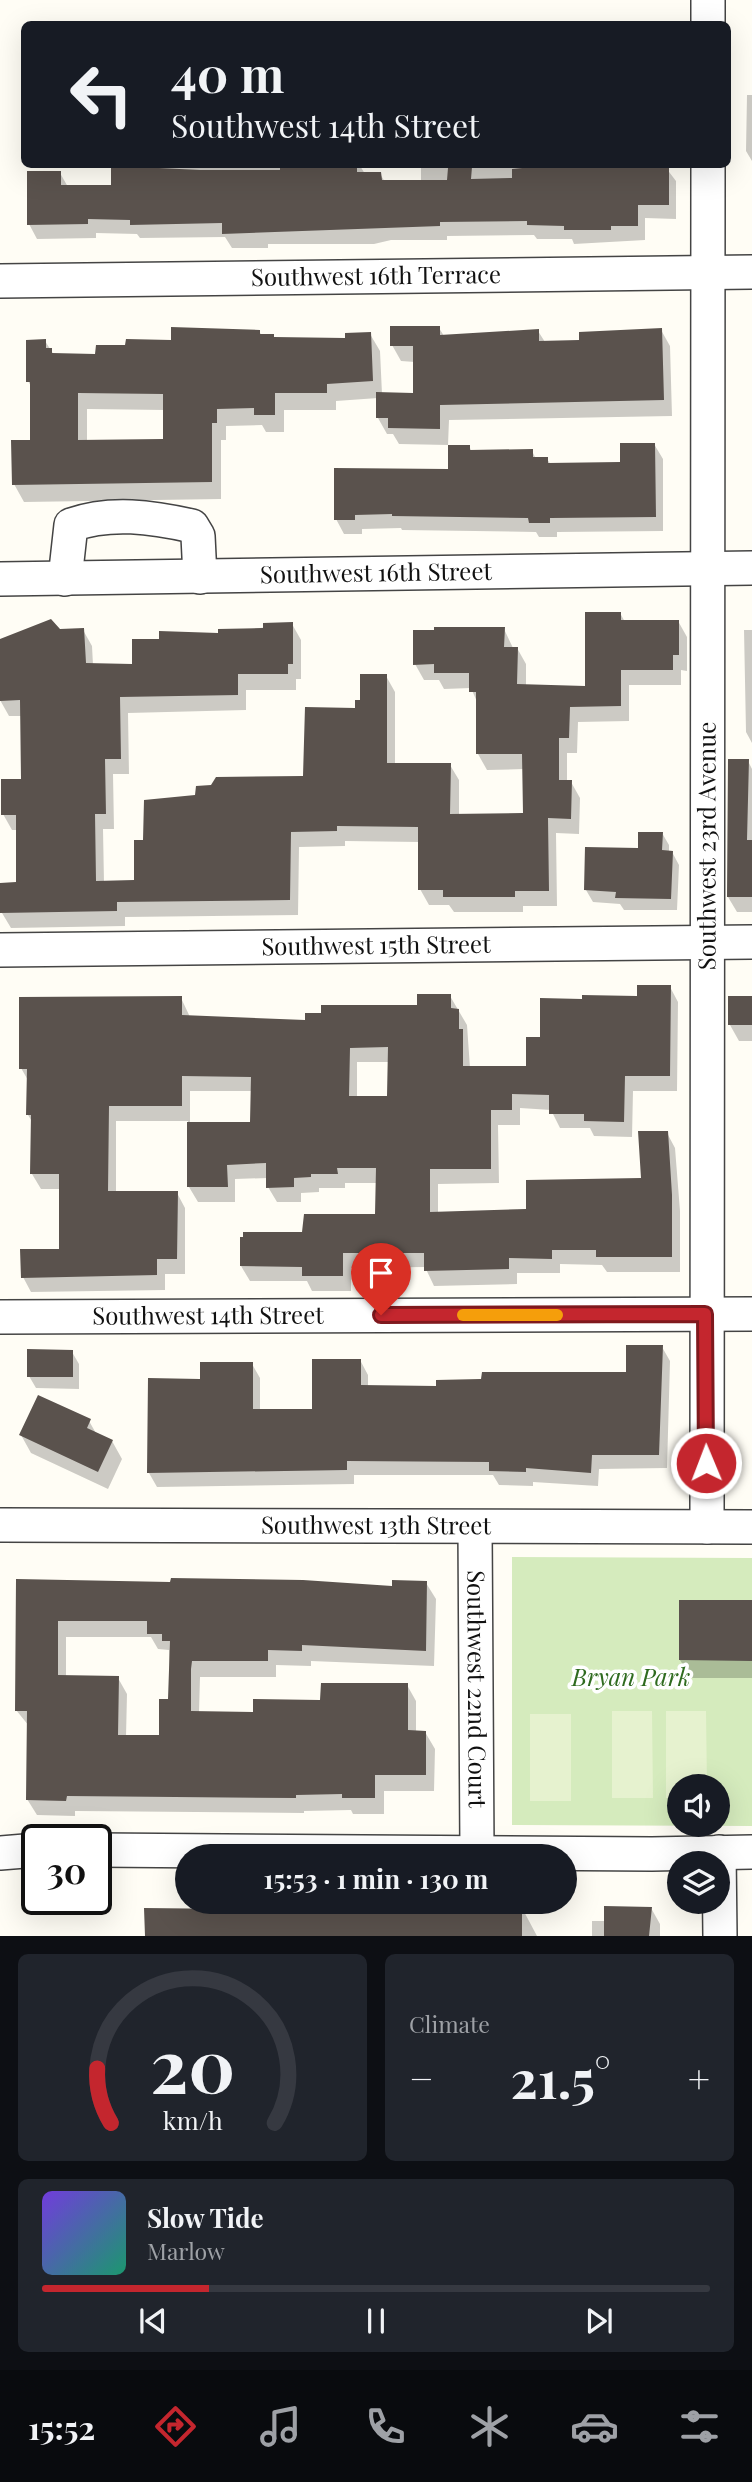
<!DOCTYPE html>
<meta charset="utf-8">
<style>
:root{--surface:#171b24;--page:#20242c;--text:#f1f3f6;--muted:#9ea1a6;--line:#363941;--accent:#c4262e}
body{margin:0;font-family:"Playfair Display",serif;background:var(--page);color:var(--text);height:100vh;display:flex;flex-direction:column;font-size:26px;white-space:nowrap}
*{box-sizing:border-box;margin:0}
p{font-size:23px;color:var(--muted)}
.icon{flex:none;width:38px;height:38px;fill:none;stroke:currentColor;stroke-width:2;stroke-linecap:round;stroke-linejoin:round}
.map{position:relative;height:1936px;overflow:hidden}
.sheet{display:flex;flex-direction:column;gap:18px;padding:18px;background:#0d0f14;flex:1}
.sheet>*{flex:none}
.banner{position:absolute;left:21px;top:21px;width:710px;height:147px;border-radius:10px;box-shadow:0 7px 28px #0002;background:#171b24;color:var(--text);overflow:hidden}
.tools{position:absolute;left:667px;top:1774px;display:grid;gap:14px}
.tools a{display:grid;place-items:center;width:63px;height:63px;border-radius:50%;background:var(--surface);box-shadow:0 7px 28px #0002;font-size:35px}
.speed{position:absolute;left:21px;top:1824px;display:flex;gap:14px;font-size:35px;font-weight:700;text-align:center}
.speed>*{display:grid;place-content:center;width:91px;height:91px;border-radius:50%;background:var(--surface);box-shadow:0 7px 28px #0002;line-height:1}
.speed .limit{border:4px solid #111;border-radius:10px;background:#fff;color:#111}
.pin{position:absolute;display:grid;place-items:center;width:60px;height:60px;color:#fff;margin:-72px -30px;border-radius:50% 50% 50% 0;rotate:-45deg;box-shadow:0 0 7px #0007}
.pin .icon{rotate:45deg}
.me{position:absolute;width:77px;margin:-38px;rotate:359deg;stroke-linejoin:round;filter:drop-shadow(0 0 5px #0008)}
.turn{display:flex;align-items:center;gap:24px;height:147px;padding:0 35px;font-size:32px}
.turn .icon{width:91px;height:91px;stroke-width:2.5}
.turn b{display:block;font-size:49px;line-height:60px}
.big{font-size:52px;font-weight:700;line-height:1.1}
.sheet .card{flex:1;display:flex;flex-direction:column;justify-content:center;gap:10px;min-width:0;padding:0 24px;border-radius:10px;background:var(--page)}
.sheet .dial{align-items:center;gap:0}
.dial svg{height:182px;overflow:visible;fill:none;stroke:var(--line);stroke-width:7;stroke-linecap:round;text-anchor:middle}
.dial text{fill:var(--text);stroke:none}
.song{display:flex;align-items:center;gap:21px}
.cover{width:84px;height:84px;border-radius:10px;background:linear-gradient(135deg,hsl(260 70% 55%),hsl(160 70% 35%))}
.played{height:7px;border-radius:4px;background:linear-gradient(90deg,var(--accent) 25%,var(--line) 25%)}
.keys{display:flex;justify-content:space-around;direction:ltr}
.heat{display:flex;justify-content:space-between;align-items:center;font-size:38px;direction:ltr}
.sheet .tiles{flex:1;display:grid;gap:18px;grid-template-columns:1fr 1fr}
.card:last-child{grid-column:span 2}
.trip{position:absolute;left:175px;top:1844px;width:402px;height:70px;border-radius:35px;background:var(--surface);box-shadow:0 7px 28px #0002;font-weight:700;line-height:70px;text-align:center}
.tab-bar{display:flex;height:112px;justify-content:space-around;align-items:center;background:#090b0e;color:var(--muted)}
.tab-bar .icon{width:49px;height:49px}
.tab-bar .active{color:var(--accent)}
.tab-bar b{font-size:32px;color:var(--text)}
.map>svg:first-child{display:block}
</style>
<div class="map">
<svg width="752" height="1936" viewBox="0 0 752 1936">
<rect width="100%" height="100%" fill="#fffdf5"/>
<path fill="#d5ebbd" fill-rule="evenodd" d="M512,1557L752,1558V1826L512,1825ZM679,1787H718V1825H679Z"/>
<path fill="#e6f2cf" d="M612,1711H652L653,1798H612Z
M666,1711H706L707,1787H679V1799L666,1798Z
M530,1714H571V1801H530Z"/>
<path fill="#0003" fill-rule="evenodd" d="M747,95H752V161L746,151Z
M112,164H359L365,174H380L385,182H421V164H663L676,181V219L645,218V240L574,244L572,239H537L534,235L447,236V240H391L374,244H268V248H232L225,237L140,238L137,234L96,233V238L37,239L29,224L60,173L68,187H113Z
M439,328L444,336L538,331L545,342L581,341L661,330L670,346L672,416L449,420L448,445L399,444L393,434H387L378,418V398L336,401V410H284V432H266L262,425L226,426V440H221V499L24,502L14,484L32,442V388L28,381L45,341L54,355H97L127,347L259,331L262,336L275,339H346L370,334L380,351L382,394H415V362L401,361L392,345ZM87,409L164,410V440L87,441Z
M654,444L663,459V531L557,532V537H539L536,532L402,530L401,528L362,529V534H344L336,519L450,471L469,446L472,452L532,451L536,459H547L551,465L622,464Z
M620,613L625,622L678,621L687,637V671L681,670V685H629V721L578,722L577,753H567V782H571L580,798L579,834L556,833L557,906H523V912H454L449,905H429L420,889L419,842L345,841V846L299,847L298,915L125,917V926L11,928L2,913L18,884V830H12L3,814L23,780L22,716H9L0,700V641L59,630H83L92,646L93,665L133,666L161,640L292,624L301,640V679H296V690H246V710L128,713L129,774H113L114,829H103L104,883L136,882L144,842L197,797L304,777L362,702L386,676L395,692V764L450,765L459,780V815H524V769L487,770L478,754V704L471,688L444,689L439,680H424L415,664L504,629L513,648H517L526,664V686L587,688Z
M744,630H752V743L746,732Z
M748,761L752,769V912H737L728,897Z
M662,833L669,845V852H672L679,865L677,910H624L620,904L593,902L586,890Z
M670,987L678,1002L677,1091H633L632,1137L594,1136L590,1128H560L551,1110L520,1108V1125H498L499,1183L438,1184V1214L528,1211L643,1180L667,1133L675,1148L680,1211V1272H607L602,1265L560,1264V1273H517V1284L434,1286L425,1267L351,1268V1291H312L307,1281H250L241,1266L303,1234L377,1216V1183H345V1188H319V1192L301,1193V1202H277L268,1187V1178L235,1179V1202H198L189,1187L188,1121H116V1193H177L185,1208V1274H165V1290L31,1292L23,1277L61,1250V1189H41L32,1174L33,1123L28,1115L29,1082L21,1068L181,998L190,1017L307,1022L419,1006L450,996L467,1025L470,1068H527L542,1038ZM357,1062H389V1097H357ZM190,1091H252V1123L190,1124Z
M752,997V1041H739L730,1025Z
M662,1347L670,1361L667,1468L599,1469L598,1486L533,1482V1486L499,1485L493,1475H354V1484L157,1487L149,1473L202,1381L252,1364L260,1378V1410H313L360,1360L368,1375V1387L438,1388L628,1374Z
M72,1352L79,1364V1389L36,1388L29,1376Z
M89,1421L97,1435L112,1441L122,1459L108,1489L31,1453L21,1435Z
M17,1581L394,1588L426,1583L436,1599L434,1666L311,1661V1666L276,1665V1677H200L199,1713L254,1714L407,1685L416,1701V1732H425L435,1749L434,1791H384V1814H353L351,1810L304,1811V1813L75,1811V1816L37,1815L27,1799L29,1726L16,1710ZM66,1637H151L158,1649L169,1650L170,1701L161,1737H126L127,1694L118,1678L66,1677Z
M752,1601V1678H691L680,1660Z
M521,1906L537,1936H308L400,1913Z
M651,1908L660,1924V1936H592V1921H605Z"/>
<path fill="#5a524d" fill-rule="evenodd" d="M111,164H159V168L200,170H280V164H357V172H381L382,180H447L448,168L472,167L471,179L512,178V169L563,164L669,165V205H638V226H611V230H564V226L527,225V221L440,222V226L222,234V223L130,225V220L88,219V224L27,225V171H61V185H111Z
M390,326H440V335L539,329V341L579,340V332L662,328L664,400L440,405V429L388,428V418H376V392L413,393V346H390Z
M171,327L260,330V334H274V337L345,338V333L371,332L373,381L327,384V393H275V415H254V408L217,409V423H212V482L12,485L11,440H30V382H26V340L46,339V348H52V353L95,354L96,345H125L126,339L171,340ZM78,393L163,394V439L78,440Z
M620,443H655L656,517L550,518V523H529L528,518L392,516V514L355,515V520H334V468L448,469V445H470V450L533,449V457H548V463L620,462Z
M585,612H621V620H679V655H673V670H621V706L570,707L569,738H559V780H572L571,819L548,818L549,891H515V897H443V890H418V827L337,826V831L291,832L290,900L117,902V911L0,913V883L16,882V815H1V779H21L20,700L0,701V639L51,619L60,629L84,628L86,663L132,664V639H159V631L218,633V629L263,628V623L293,622V664H288V674H238V695L120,697L121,759H105L106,814H95L96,881L134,880V840H143L144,800L195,795L196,786L211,785L216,777L303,776L305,707L355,708V700H360V674H387V763H451L450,814L523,813L522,754H476V692H469V673H434V664L413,665V630H434V627H505L504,647H518L517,684L585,686Z
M728,759H749L747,840H752V897H727Z
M638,832H663L662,850L673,851L671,899L615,898L616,892L584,890L585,847L638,848Z
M637,985H671L670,1076H625L624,1122L584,1121V1114H549V1095L512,1094V1110H491V1169H430V1212L526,1209V1180L641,1178L638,1131H668L672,1195V1257H596V1250H552V1259L509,1258V1269L424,1271V1253H343V1276H302V1267L240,1266V1237H243V1232H302L304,1214H375L376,1168H337L338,1174H311V1177L294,1178V1187L266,1188V1163L227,1165L228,1187H187V1122H250L251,1077L182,1076V1106H109L108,1191H178L177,1259H157V1275L21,1278L20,1249H59V1174H30L31,1115H26L27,1069H19V997L182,996V1015L305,1020V1013H321V1005H417V994H451V1008L459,1009V1029H463V1066H526V1037H540V998L582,999V995L637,996ZM388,1047L387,1096H349L350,1048Z
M728,996H752V1025H728Z
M626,1345H663L659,1455H592L591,1473L526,1468V1472L489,1471V1462L347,1461V1470L147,1473L148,1378L200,1379V1362H253V1409H312V1359H361V1385L436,1386V1380L481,1379L482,1372H626Z
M27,1349L73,1350V1377H27Z
M38,1395L91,1419L87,1428L113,1440L98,1472L19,1435Z
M171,1578L303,1580L392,1586V1580L427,1581L426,1651L302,1645V1651L268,1650V1661H192L191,1669V1711L253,1712V1699L320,1700L321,1683H408V1730L426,1731V1775H375V1798H342V1794L296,1795V1798L67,1796L66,1801L26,1800L27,1711H15L16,1579L170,1582ZM58,1621H147V1634H162V1641H170L168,1699H159V1735H118L119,1676L58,1675Z
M679,1600H752V1661L679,1660Z
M438,1902L522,1904V1936H145L144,1908L398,1911V1906H438Z
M604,1906L652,1907L649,1936H604Z"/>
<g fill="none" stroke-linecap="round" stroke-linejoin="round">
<defs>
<g id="minor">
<path d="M708,24V0"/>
<path id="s1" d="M0,281L752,272"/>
<path id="s2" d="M0,579L752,568"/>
<path d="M65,579L71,525C111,511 152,517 192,526L198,536L200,577"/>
<path id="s3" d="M0,950L752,942"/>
<path id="s4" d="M0,1317L752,1314"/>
<path id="s5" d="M0,1525L752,1527"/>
<path id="s6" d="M707,1527L708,164"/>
<path id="s7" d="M475,1528L477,1851"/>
<path d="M96,1850L652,1854L752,1852"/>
<path d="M719,1852L720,1936"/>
<path d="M0,1853L37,1850"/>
</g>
</defs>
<use href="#minor" stroke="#444" stroke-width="36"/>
<use href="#minor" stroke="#fff" stroke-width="33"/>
</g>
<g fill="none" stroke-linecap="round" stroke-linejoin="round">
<defs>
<path id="route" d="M381,1315L705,1314L706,1463"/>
</defs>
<use href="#route" stroke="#7f191e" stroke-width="18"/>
<use href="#route" stroke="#c4262e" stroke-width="12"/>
<path stroke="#f59e0b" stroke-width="12" d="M463,1315H557"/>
</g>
<g text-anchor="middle" stroke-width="7" stroke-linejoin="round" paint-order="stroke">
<g font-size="24" fill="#111" stroke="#fff">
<text dy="8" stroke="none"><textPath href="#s1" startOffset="376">Southwest 16th Terrace</textPath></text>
<text dy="8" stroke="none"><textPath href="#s2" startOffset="376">Southwest 16th Street</textPath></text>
<text dy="8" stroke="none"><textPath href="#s6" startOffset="681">Southwest 23rd Avenue</textPath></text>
<text dy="8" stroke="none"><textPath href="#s3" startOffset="376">Southwest 15th Street</textPath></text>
<text dy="8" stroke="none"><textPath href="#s4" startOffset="208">Southwest 14th Street</textPath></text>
<text dy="8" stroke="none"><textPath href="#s5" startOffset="376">Southwest 13th Street</textPath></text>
<text dy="8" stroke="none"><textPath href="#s7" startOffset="161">Southwest 22nd Court</textPath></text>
</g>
<g font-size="24" font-style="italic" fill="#2f6b1f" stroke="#fff">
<text x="631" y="1686">Bryan Park</text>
</g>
</g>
</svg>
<div class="tools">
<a><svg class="icon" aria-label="sound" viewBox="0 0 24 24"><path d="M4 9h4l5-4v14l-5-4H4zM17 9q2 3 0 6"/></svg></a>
<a><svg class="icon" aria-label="layers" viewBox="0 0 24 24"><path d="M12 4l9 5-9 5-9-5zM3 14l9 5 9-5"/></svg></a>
</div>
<div class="speed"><div class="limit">30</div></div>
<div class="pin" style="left:381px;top:1315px;background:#d93025"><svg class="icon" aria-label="arrive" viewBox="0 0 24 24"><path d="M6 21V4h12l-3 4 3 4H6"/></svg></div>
<svg class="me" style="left:706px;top:1463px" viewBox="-20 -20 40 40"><circle r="17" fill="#c4262e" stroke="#fff" stroke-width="3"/><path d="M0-11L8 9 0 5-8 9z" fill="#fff"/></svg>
<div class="trip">15:53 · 1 min · 130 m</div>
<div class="banner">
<div class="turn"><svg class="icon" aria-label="left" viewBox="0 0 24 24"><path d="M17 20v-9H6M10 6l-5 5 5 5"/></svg><div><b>40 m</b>Southwest 14th Street</div></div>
</div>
</div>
<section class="sheet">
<div class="tiles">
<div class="card dial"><svg viewBox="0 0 100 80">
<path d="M14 69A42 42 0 1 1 86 69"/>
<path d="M14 69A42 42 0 0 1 8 45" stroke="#c4262e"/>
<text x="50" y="56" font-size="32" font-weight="700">20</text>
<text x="50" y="72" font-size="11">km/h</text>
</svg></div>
<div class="card"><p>Climate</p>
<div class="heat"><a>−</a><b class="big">21.5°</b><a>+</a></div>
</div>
<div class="card">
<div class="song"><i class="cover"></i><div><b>Slow Tide</b><p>Marlow</p></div></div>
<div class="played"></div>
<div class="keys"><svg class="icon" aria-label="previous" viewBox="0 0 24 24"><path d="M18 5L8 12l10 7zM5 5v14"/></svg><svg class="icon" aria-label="pause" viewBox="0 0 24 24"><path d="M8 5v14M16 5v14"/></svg><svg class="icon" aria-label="next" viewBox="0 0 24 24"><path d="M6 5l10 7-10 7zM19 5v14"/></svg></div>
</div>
</div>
</section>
<nav class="tab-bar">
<b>15:52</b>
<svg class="icon active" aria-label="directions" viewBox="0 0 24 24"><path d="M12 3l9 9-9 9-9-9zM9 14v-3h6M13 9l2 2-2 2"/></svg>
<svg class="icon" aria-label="music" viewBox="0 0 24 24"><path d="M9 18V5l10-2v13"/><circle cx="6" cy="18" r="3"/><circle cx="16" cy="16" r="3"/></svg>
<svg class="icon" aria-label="phone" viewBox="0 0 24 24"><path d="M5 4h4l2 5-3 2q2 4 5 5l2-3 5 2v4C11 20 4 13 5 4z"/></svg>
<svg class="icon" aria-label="climate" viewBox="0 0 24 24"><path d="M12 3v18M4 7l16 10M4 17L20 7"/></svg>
<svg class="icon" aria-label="car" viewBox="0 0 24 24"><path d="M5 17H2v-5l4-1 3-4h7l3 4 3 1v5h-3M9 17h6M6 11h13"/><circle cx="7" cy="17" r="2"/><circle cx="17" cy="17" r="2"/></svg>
<svg class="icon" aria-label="filters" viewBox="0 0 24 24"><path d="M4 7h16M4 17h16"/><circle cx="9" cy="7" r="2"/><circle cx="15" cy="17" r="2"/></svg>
</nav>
